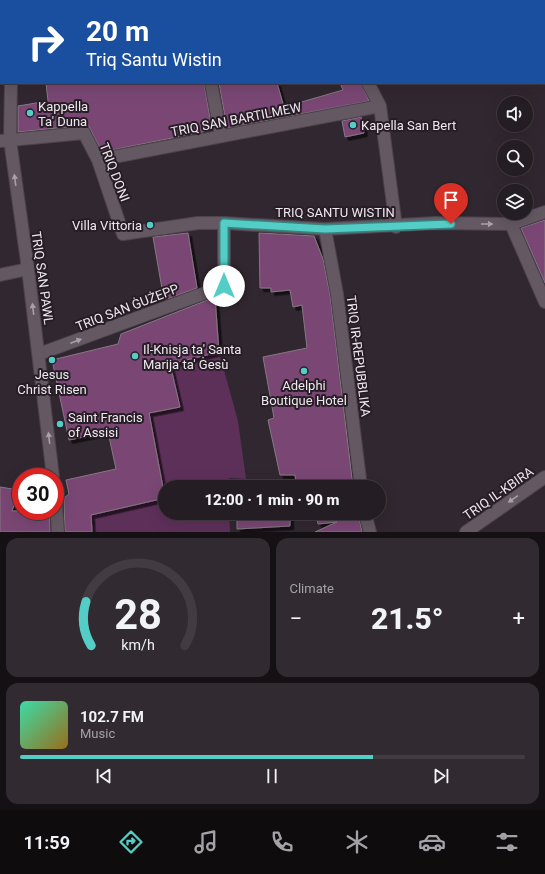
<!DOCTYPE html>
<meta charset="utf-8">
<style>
:root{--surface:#251d24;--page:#312a31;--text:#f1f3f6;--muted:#a3a2a6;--line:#423b41;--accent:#54cdc6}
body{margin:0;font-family:Roboto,sans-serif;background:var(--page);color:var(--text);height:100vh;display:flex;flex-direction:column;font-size:15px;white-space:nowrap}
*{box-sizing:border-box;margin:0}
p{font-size:13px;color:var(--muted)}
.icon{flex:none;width:22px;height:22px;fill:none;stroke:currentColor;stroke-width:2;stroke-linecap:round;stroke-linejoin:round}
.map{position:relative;height:532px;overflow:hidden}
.panel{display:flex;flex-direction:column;gap:6px;padding:6px;background:#141014;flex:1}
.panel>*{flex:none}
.guide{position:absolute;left:0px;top:0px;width:545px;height:84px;box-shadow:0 4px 16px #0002,0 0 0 1px var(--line);background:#1a4fa0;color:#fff;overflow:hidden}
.controls{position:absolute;left:497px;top:96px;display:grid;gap:8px}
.controls a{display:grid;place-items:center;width:36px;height:36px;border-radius:50%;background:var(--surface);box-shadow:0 4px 16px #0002,0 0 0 1px var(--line);font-size:20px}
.speed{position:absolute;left:12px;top:468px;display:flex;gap:8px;font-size:20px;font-weight:700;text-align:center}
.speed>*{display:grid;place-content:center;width:52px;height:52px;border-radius:50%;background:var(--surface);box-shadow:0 4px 16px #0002,0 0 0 1px var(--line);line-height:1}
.speed .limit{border:6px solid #d22;background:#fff;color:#111}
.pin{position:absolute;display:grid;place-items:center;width:34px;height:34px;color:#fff;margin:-41px -17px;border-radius:50% 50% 50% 0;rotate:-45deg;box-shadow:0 0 4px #0007}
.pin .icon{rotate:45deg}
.me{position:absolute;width:44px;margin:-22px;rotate:0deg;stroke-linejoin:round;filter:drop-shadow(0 0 3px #0008)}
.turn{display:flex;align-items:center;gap:14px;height:84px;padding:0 20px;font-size:18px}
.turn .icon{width:52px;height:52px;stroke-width:2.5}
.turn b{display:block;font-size:28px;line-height:34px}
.big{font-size:30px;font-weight:800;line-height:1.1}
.panel .widget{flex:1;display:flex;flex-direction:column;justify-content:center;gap:6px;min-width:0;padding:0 14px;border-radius:12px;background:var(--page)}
.panel .dial{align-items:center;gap:0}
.dial svg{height:104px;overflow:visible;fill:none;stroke:var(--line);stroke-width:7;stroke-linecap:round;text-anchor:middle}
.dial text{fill:var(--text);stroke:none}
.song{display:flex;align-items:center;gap:12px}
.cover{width:48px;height:48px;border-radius:6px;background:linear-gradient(135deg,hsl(160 70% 55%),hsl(40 70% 35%))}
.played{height:4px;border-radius:2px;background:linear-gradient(90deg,var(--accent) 70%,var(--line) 70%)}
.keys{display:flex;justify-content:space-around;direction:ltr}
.heat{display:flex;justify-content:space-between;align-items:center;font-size:22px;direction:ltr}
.panel .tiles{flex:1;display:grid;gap:6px;grid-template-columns:1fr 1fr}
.widget:last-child{grid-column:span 2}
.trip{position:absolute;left:158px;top:480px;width:228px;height:40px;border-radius:20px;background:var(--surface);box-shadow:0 4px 16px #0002,0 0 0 1px var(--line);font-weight:800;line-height:40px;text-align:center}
.tabs{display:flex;height:64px;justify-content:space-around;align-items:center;background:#0f0c0e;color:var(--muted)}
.tabs .icon{width:28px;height:28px}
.tabs .active{color:var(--accent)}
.tabs b{font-size:18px;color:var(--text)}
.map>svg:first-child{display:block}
</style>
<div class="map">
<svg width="545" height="532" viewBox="0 0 545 532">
<defs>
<filter id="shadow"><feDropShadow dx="3.5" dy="3.5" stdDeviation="0" flood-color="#0009"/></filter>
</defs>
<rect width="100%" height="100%" fill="#312730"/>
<path fill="#5d3059" d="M219,352L238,421L246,479L229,478V487H165V497L149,413L180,407L170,364Z
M165,498V513H229L230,532H92L91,515Z"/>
<path fill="#7a4775" stroke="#847883" filter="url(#shadow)" d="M46,83H204L212,130L102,152L88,125L18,132V106L48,101Z
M219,83H277L284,107L343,90L340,83H361L369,101L227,128Z
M361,117L364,133L345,137L342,121Z
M545,220V283L521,228Z
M188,233L197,288L164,300L153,237Z
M259,233L314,236L323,259L330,295L353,487H308L307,482H296L295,475H280L268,420L274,418L263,357L307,348L302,305L293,307L290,290L271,292V288H260Z
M215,297L219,352L170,364L180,407L149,413L165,498L91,515L92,532H65L64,498L69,494L66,480L116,469L108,432L69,440L52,360L118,344L121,334Z
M0,487L19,490L12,511H49L50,532H0Z
M237,513H290V526L237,529Z
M316,513H358L362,532H315L337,522L318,524Z"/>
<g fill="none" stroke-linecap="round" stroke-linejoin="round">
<defs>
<path id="pedestrian" d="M192,0L193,1
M326,0L327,1
M211,83L221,136
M368,83L380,106L396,227
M84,133L98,160L123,234L198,223H224
M98,160L380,106
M511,224L545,302
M325,229L337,294L361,487
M365,513L370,532"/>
<path id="minor" d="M9,0L10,1
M82,1L85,0
M0,46H1
M11,83L10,140L28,269L53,477
M0,141L84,133
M0,275L28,269
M39,354L224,286V223L325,229L436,223L511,224L545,212
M55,493L58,532
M466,532L545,477"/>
</defs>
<use href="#pedestrian" stroke="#4c434b" stroke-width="14"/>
<use href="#minor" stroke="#4c434b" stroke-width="14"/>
<use href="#pedestrian" stroke="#645862" stroke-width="12"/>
<use href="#minor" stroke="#645862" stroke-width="12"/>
</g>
<defs><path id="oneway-solid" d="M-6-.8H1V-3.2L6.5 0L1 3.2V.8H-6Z"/></defs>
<g fill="#aaa0a8">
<use href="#oneway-solid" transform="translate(15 180) rotate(-98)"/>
<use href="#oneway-solid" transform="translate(487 224)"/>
<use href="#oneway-solid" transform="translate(33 309) rotate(-97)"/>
<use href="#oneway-solid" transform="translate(76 341) rotate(-21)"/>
<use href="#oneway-solid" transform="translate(49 438) rotate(-97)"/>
<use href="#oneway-solid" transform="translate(513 499) rotate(145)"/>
</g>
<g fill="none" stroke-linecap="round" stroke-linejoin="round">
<defs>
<path id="route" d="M224,286V223L325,229L451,224"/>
</defs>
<use href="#route" stroke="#378581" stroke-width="10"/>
<use href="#route" stroke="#54cdc6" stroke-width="7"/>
</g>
<g fill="#54cdc6" stroke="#271d26" stroke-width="1.5">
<circle cx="30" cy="113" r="4"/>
<circle cx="353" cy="125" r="4"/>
<circle cx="150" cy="225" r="4"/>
<circle cx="135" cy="356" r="4"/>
<circle cx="52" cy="360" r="4"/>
<circle cx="304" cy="371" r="4"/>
<circle cx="60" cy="424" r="4"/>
</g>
<g text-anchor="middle" stroke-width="4" stroke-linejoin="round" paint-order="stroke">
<g font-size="13" fill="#efe7ee" stroke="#271d26" text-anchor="start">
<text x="38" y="111">Kappella<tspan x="38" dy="15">Ta' Duna</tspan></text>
<text x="361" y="130">Kapella San Bert</text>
<text x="142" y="230" text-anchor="end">Villa Vittoria</text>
<text x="143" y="354">Il-Knisja ta' Santa<tspan x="143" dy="15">Marija ta' Ġesù</tspan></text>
<text x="52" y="379" text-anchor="middle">Jesus<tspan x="52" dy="15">Christ Risen</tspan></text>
<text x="304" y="390" text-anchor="middle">Adelphi<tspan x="304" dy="15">Boutique Hotel</tspan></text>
<text x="68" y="422">Saint Francis<tspan x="68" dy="15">of Assisi</tspan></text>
</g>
<g font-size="13" fill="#efe7ee" stroke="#271d26">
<text transform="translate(236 119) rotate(-11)" y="5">TRIQ SAN BARTILMEW</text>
<text transform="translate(115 172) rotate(69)" y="5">TRIQ DONI</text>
<text x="335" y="217">TRIQ SANTU WISTIN</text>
<text transform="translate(43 278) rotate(82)" y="5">TRIQ SAN PAWL</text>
<text transform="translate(127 307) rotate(-21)" y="5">TRIQ SAN ĠUŻEPP</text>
<text transform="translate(359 356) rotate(83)" y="5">TRIQ IR-REPUBBLIKA</text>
<text transform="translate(498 493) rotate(-35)" y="5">TRIQ IL-KBIRA</text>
</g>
</g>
</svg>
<div class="controls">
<a><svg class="icon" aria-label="sound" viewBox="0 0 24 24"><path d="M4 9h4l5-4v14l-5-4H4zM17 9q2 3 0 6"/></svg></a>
<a><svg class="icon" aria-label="search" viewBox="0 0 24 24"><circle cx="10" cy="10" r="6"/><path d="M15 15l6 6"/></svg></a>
<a><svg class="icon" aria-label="layers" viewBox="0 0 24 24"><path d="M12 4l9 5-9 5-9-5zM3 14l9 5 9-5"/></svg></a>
</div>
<div class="speed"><div class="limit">30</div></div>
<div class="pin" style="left:451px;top:224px;background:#d93025"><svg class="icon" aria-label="arrive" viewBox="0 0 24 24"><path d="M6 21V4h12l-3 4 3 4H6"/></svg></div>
<svg class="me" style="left:224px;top:286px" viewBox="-20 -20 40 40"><circle r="19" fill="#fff"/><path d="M0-13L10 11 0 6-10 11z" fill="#54cdc6"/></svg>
<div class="trip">12:00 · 1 min · 90 m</div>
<div class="guide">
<div class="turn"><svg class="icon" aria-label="right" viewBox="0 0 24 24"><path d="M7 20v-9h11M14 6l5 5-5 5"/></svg><div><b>20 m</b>Triq Santu Wistin</div></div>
</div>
</div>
<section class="panel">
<div class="tiles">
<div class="widget dial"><svg viewBox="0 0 100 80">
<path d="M14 69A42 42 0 1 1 86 69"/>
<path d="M14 69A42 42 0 0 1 10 35" stroke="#54cdc6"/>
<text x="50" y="56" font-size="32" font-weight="700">28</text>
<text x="50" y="72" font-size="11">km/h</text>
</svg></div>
<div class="widget"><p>Climate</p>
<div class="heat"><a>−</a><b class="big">21.5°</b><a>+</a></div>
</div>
<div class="widget">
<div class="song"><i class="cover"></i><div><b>102.7 FM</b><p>Music</p></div></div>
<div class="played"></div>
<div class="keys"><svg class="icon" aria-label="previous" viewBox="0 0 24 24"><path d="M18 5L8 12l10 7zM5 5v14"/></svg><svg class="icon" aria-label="pause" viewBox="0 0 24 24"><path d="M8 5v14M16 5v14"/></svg><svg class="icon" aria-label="next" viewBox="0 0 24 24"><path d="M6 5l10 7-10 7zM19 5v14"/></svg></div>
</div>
</div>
</section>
<nav class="tabs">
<b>11:59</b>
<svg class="icon active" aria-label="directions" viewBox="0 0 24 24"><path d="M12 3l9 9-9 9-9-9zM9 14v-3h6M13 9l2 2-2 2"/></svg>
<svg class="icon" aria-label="music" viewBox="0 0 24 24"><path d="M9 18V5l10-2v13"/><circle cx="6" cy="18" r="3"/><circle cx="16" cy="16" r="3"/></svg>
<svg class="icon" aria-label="phone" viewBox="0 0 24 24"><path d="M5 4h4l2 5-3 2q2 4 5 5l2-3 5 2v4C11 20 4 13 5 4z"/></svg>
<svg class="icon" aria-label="climate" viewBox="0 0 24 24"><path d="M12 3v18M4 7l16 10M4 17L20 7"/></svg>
<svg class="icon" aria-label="car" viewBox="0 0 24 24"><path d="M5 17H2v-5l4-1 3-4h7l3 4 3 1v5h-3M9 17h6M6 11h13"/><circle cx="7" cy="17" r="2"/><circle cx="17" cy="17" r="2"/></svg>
<svg class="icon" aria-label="filters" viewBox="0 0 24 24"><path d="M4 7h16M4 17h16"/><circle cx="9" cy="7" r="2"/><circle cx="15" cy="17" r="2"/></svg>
</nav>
